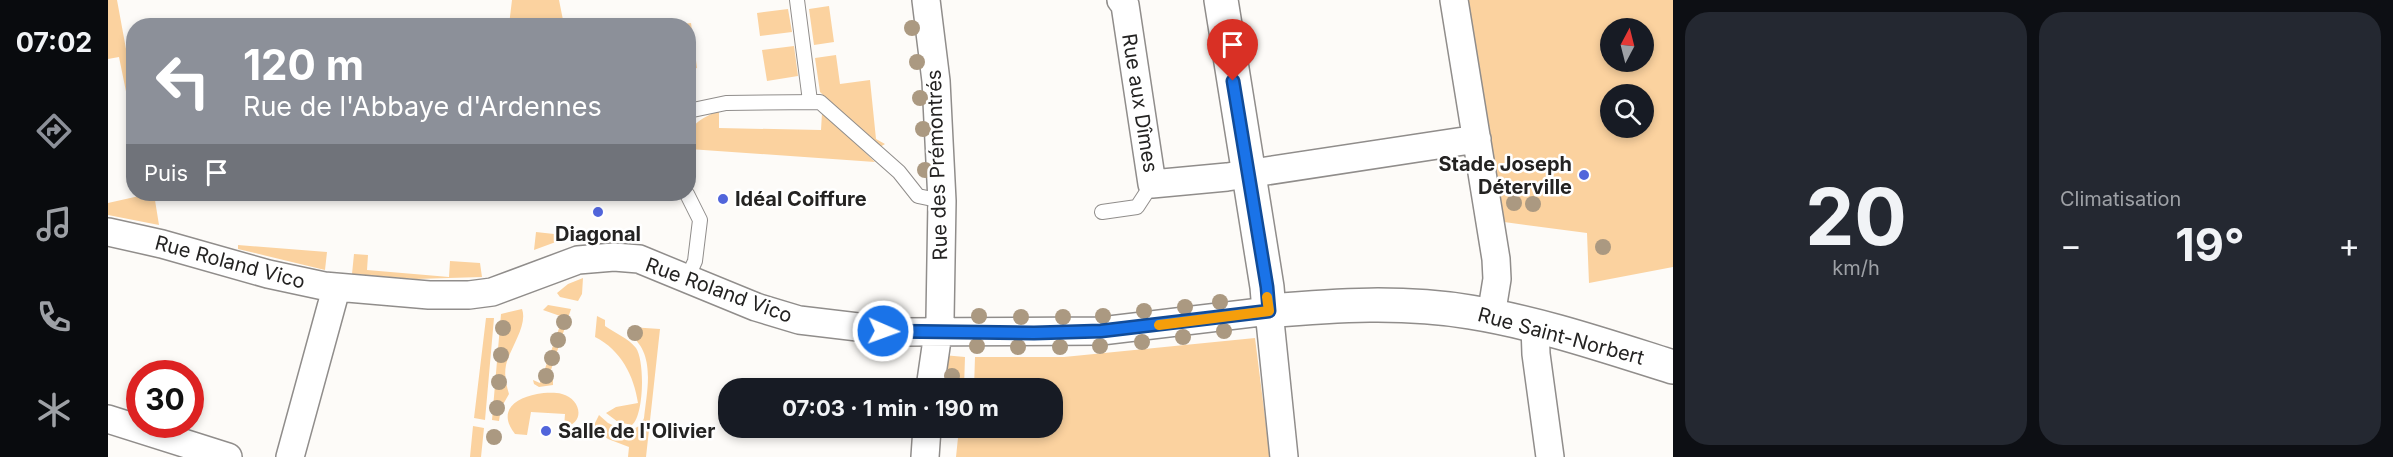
<!DOCTYPE html>
<html lang="fr">
<meta charset="utf-8">
<style>
:root{--surface:#171b24;--page:#242831;--text:#f1f3f6;--muted:#9ea1a6;--accent:#8c9099}
body{margin:0;font-family:Inter,sans-serif;background:var(--page);color:var(--text);height:100vh;display:flex;flex-direction:column;font-size:22px;white-space:nowrap}
*{box-sizing:border-box;margin:0}
p{font-size:20px;color:var(--muted)}
.icon{flex:none;width:33px;height:33px;fill:none;stroke:currentColor;stroke-width:2;stroke-linecap:round;stroke-linejoin:round}
.map{position:relative;flex:1;overflow:hidden}
.panel{display:flex;flex-direction:column;gap:12px;padding:12px;background:#0d0f14;width:720px}
.panel>*{flex:none}
.hud{position:absolute;left:18px;top:18px;width:570px;height:183px;border-radius:24px;box-shadow:0 3px 9px #0003;background:#8c9099;color:#fff;overflow:hidden}
.needle{width:39px;rotate:7deg}
.controls{position:absolute;left:1492px;top:18px;display:grid;gap:12px}
.controls a{display:grid;place-items:center;width:54px;height:54px;border-radius:50%;background:var(--surface);box-shadow:0 3px 9px #0003;font-size:30px}
.speed{position:absolute;left:18px;top:360px;display:flex;gap:12px;font-size:30px;font-weight:700;text-align:center}
.speed>*{display:grid;place-content:center;width:78px;height:78px;border-radius:50%;background:var(--surface);box-shadow:0 3px 9px #0003;line-height:1}
.speed .limit{border:9px solid #d22;background:#fff;color:#111}
.pin{position:absolute;display:grid;place-items:center;width:51px;height:51px;color:#fff;margin:-62px -26px;border-radius:50% 50% 50% 0;rotate:-45deg;box-shadow:0 0 6px #0007}
.pin .icon{rotate:45deg}
.me{position:absolute;width:66px;margin:-33px;rotate:92deg;stroke-linejoin:round;filter:drop-shadow(0 0 4px #0008)}
.turn{display:flex;align-items:center;gap:21px;height:126px;padding:0 18px;font-size:27px}
.turn .icon{width:78px;height:78px;stroke-width:2.5}
.turn b{display:block;font-size:42px;line-height:51px}
.then{display:flex;align-items:center;height:57px;padding:0 18px;background:#0003;gap:12px;font-size:22px}
.big{font-size:45px;font-weight:700;line-height:1.1}
.panel .card{flex:1;display:flex;flex-direction:column;justify-content:center;gap:9px;min-width:0;padding:0 21px;border-radius:24px;background:var(--page)}
.panel .dial{align-items:center;gap:0}
.dial b{font-size:78px;line-height:1}
.heat{display:flex;justify-content:space-between;align-items:center;font-size:33px;direction:ltr}
.panel .tiles{flex:1;display:grid;gap:12px;grid-template-columns:repeat(2,1fr)}
.trip{position:absolute;left:610px;top:378px;width:345px;height:60px;border-radius:24px;background:var(--surface);box-shadow:0 3px 9px #0003;font-weight:700;line-height:60px;text-align:center}
main{display:flex;flex:1;min-height:0}
.tabs{display:flex;flex-direction:column;width:108px;justify-content:space-around;align-items:center;background:#090b0e;color:var(--muted)}
.tabs .icon{width:42px;height:42px}
.tabs .current{color:var(--accent)}
.tabs b{font-size:27px;color:var(--text)}
.map>svg:first-child{display:block}
</style>
<main>
<nav class="tabs">
<b>07:02</b>
<svg class="icon current" aria-label="directions" viewBox="0 0 24 24"><path d="M12 3l9 9-9 9-9-9zM9 14v-3h6M13 9l2 2-2 2"/></svg>
<svg class="icon" aria-label="music" viewBox="0 0 24 24"><path d="M9 18V5l10-2v13"/><circle cx="6" cy="18" r="3"/><circle cx="16" cy="16" r="3"/></svg>
<svg class="icon" aria-label="phone" viewBox="0 0 24 24"><path d="M5 4h4l2 5-3 2q2 4 5 5l2-3 5 2v4C11 20 4 13 5 4z"/></svg>
<svg class="icon" aria-label="climate" viewBox="0 0 24 24"><path d="M12 3v18M4 7l16 10M4 17L20 7"/></svg>
</nav>
<div class="map">
<svg width="1565" height="457" viewBox="0 0 1565 457">
<rect width="100%" height="100%" fill="#fdfbf8"/>
<path fill="#fbd29f" fill-rule="evenodd" d="M0,0H9L25,87V126L11,57L0,59Z
M404,0H451L456,25H401Z
M1358,0H1565V267L1481,283L1479,233L1396,222ZM1503,28H1536V62H1503ZM1503,94H1536V128H1503Z
M721,6L726,42L706,45L701,9Z
M680,9L684,32L652,36L649,13Z
M583,23L589,68L581,70L580,26L565,25Z
M686,46L690,76L659,81L654,50Z
M728,55L732,84L762,80L768,139L777,144L772,147L761,140L712,92L707,58Z
M611,111V128L713,130L714,113L717,114L767,162L581,149C581,144 579,138 581,134C583,123 602,114 611,111Z
M40,194H46L51,225L0,215V203Z
M428,232L464,236L426,250Z
M130,245L219,252L217,270L130,249Z
M246,254L260,255L259,270L341,277L342,261L372,263L374,277L308,279L244,274Z
M475,278L474,294L470,301L452,297L449,293L460,284Z
M440,305L463,309L442,373L445,379V385L431,387L426,384L425,380L432,383L455,317L435,310Z
M414,309C420,325 402,348 398,365C396,375 398,384 401,394L393,408L391,421L384,420L393,314Z
M489,316L497,320V326C507,333 520,338 528,348C537,361 536,416 524,425L510,422L498,413L508,407L530,403C526,376 513,350 487,337Z
M378,318H386L377,420L366,418Z
M522,327L552,329L538,457H520L521,447L500,439L485,427L491,415L500,423L520,432L533,425L536,418C539,390 548,354 522,335Z
M1147,338L1162,457H848L851,428H945V388H866L867,357H956Z
M835,355L857,357L856,388H833Z
M429,394C436,393 446,392 454,394C473,399 478,423 456,427L457,414L423,412L419,435L407,434C389,411 407,398 429,394Z
M365,426L376,428L373,457H362Z"/>
<g fill="none" stroke-linecap="round" stroke-linejoin="round">
<defs>
<path id="lane" d="M689,0L702,101
M580,111L618,103L712,102L791,172L810,196L834,201
M994,212L1029,207L1044,184
M579,279L587,261L592,220L579,194"/>
<path id="street" d="M818,0L828,81L834,201L832,319L822,388
M1013,0L1017,5L1044,184L1119,177L1369,139
M1346,0L1388,259L1389,279L1383,316
M0,232L54,244L160,274L216,286L321,295H361L384,292L470,260L506,257L531,259L648,307L691,320L792,332L993,331L1161,311L1176,457
M1427,326L1428,354L1442,457
M0,419L120,457
M182,457L228,289
M817,457L819,428"/>
<path id="secondary" d="M1113,0L1159,287L1161,311C1228,305 1295,301 1362,312C1431,323 1498,346 1565,367"/>
</defs>
<use href="#lane" stroke="#908d8b" stroke-width="16"/>
<use href="#street" stroke="#908d8b" stroke-width="30"/>
<use href="#secondary" stroke="#908d8b" stroke-width="36"/>
<use href="#lane" stroke="#fff" stroke-width="14"/>
<use href="#street" stroke="#fff" stroke-width="27"/>
<use href="#secondary" stroke="#fff" stroke-width="33"/>
</g>
<g fill="#ab9981">
<circle cx="804" cy="28" r="8"/>
<circle cx="1135" cy="31" r="8"/>
<circle cx="809" cy="62" r="8"/>
<circle cx="812" cy="98" r="8"/>
<circle cx="815" cy="129" r="8"/>
<circle cx="817" cy="170" r="8"/>
<circle cx="1406" cy="203" r="8"/>
<circle cx="1425" cy="204" r="8"/>
<circle cx="1495" cy="247" r="8"/>
<circle cx="1112" cy="302" r="8"/>
<circle cx="1077" cy="307" r="8"/>
<circle cx="1036" cy="311" r="8"/>
<circle cx="871" cy="316" r="8"/>
<circle cx="995" cy="316" r="8"/>
<circle cx="913" cy="317" r="8"/>
<circle cx="955" cy="317" r="8"/>
<circle cx="456" cy="322" r="8"/>
<circle cx="395" cy="328" r="8"/>
<circle cx="1116" cy="331" r="8"/>
<circle cx="527" cy="333" r="8"/>
<circle cx="1075" cy="337" r="8"/>
<circle cx="450" cy="340" r="8"/>
<circle cx="1034" cy="342" r="8"/>
<circle cx="869" cy="346" r="8"/>
<circle cx="992" cy="346" r="8"/>
<circle cx="910" cy="347" r="8"/>
<circle cx="952" cy="347" r="8"/>
<circle cx="393" cy="355" r="8"/>
<circle cx="444" cy="358" r="8"/>
<circle cx="438" cy="376" r="8"/>
<circle cx="844" cy="376" r="8"/>
<circle cx="391" cy="382" r="8"/>
<circle cx="389" cy="408" r="8"/>
<circle cx="386" cy="437" r="8"/>
</g>
<g fill="none" stroke-linecap="round" stroke-linejoin="round">
<defs>
<path id="route" d="M775,331L926,333L993,331L1161,311L1159,287L1125,81"/>
</defs>
<use href="#route" stroke="#114b97" stroke-width="15"/>
<use href="#route" stroke="#1a73e8" stroke-width="10"/>
<path stroke="#f59e0b" stroke-width="10" d="M1051,325L1161,311L1159,297"/>
</g>
<g fill="#5165db" stroke="#fff" stroke-width="2">
<circle cx="1476" cy="175" r="6"/>
<circle cx="615" cy="199" r="6"/>
<circle cx="490" cy="212" r="6"/>
<circle cx="438" cy="431" r="6"/>
</g>
<g text-anchor="middle" stroke-width="5" stroke-linejoin="round" paint-order="stroke">
<g font-size="20" fill="#242322" stroke="#fff">
<text transform="translate(1032 103) rotate(81)" y="7">Rue aux Dîmes</text>
<text transform="translate(829 165) rotate(-92)" y="7">Rue des Prémontrés</text>
<text transform="translate(122 262) rotate(15)" y="7">Rue Roland Vico</text>
<text transform="translate(611 290) rotate(20)" y="7">Rue Roland Vico</text>
<text transform="translate(1453 336) rotate(15)" y="7">Rue Saint-Norbert</text>
</g>
<g font-size="20" font-weight="bold" fill="#242322" stroke="#fff" text-anchor="start">
<text x="1464" y="171" text-anchor="end">Stade Joseph<tspan x="1464" dy="23">Déterville</tspan></text>
<text x="627" y="206">Idéal Coiffure</text>
<text x="490" y="241" text-anchor="middle">Diagonal</text>
<text x="450" y="438">Salle de l'Olivier</text>
</g>
</g>
</svg>
<div class="controls">
<a><svg class="needle" viewBox="-14 -14 28 28"><path d="M0-13l5 13h-10z" fill="#e53935"/><path d="M0 13l5-13h-10z" fill="#9ea1a6"/></svg></a>
<a><svg class="icon" aria-label="search" viewBox="0 0 24 24"><circle cx="10" cy="10" r="6"/><path d="M15 15l6 6"/></svg></a>
</div>
<div class="speed"><div class="limit">30</div></div>
<div class="pin" style="left:1125px;top:81px;background:#d93025"><svg class="icon" aria-label="arrive" viewBox="0 0 24 24"><path d="M6 21V4h12l-3 4 3 4H6"/></svg></div>
<svg class="me" style="left:775px;top:331px" viewBox="-20 -20 40 40"><circle r="17" fill="#1a73e8" stroke="#fff" stroke-width="3"/><path d="M0-11L8 9 0 5-8 9z" fill="#fff"/></svg>
<div class="trip">07:03 · 1 min · 190 m</div>
<div class="hud">
<div class="turn"><svg class="icon" aria-label="left" viewBox="0 0 24 24"><path d="M17 20v-9H6M10 6l-5 5 5 5"/></svg><div><b>120 m</b>Rue de l'Abbaye d'Ardennes</div></div>
<div class="then">Puis<svg class="icon" aria-label="arrive" viewBox="0 0 24 24"><path d="M6 21V4h12l-3 4 3 4H6"/></svg></div>
</div>
</div>
<section class="panel">
<div class="tiles">
<div class="card dial"><b>20</b><p>km/h</p></div>
<div class="card"><p>Climatisation</p>
<div class="heat"><a>−</a><b class="big">19°</b><a>+</a></div>
</div>
</div>
</section>
</main>
